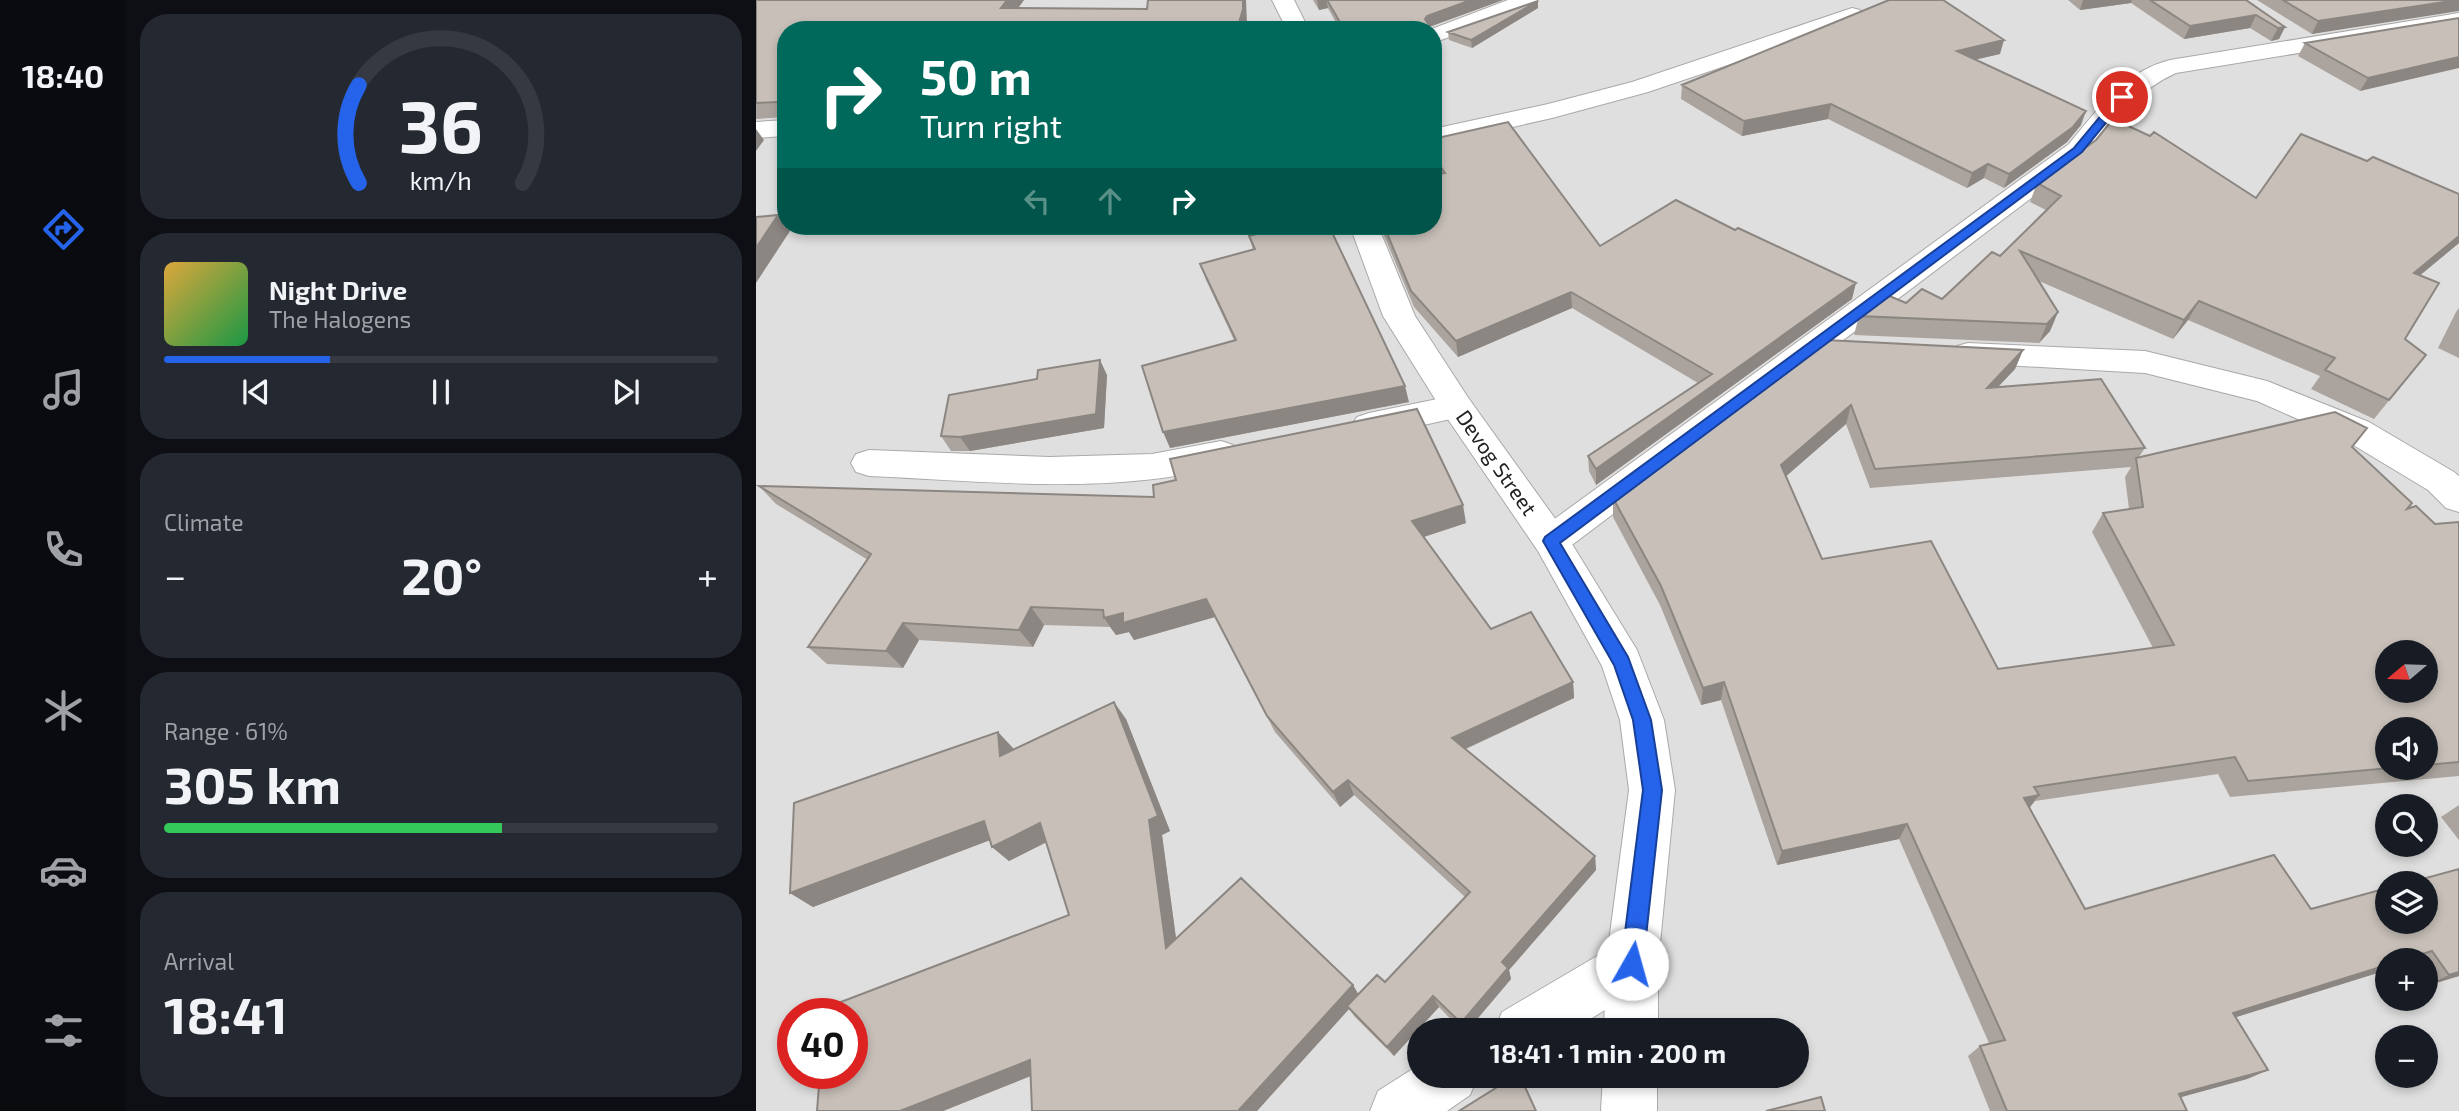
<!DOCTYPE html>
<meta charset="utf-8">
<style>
:root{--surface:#171b24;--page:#242831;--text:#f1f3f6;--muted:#9ea1a6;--line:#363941;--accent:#2563eb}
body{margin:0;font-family:"Exo 2",sans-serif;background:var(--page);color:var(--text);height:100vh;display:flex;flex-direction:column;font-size:26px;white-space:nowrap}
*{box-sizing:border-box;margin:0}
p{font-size:23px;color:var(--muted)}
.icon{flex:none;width:38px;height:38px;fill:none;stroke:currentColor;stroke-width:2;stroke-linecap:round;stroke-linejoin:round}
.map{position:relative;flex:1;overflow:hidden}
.panel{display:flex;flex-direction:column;gap:14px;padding:14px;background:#0d0f14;width:630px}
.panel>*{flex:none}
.guide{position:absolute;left:21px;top:21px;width:665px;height:214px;border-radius:28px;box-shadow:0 4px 10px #0003;background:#00695c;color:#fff;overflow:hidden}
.needle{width:46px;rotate:251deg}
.tools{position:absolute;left:1619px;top:640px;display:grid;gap:14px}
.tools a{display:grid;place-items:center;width:63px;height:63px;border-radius:50%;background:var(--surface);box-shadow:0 4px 10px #0003;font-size:35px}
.speed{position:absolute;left:21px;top:998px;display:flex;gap:14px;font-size:35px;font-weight:700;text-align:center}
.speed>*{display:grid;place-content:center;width:91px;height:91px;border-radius:50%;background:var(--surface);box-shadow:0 4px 10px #0003;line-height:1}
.speed .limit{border:10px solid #d22;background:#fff;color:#111}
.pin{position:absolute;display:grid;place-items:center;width:60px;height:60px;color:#fff;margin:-30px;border:4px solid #fff;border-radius:50%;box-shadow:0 2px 7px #0007}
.me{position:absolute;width:77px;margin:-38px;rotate:7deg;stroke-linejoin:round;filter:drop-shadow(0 0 5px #0008)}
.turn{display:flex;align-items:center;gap:24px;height:147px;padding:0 28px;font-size:32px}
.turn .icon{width:91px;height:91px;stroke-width:2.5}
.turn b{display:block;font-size:49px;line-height:60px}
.lanes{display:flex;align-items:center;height:66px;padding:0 28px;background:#0003;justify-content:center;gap:35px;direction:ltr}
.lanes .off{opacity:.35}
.big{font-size:52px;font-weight:700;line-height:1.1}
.panel .tile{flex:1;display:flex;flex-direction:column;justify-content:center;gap:10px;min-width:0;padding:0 24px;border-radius:28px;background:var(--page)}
.panel .dial{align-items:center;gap:0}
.dial svg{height:182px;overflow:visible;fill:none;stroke:var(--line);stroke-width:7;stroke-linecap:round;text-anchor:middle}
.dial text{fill:var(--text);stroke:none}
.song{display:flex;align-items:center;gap:21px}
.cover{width:84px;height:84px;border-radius:10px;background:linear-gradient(135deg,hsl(40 70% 55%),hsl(140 70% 35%))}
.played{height:7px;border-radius:4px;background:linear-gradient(90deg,var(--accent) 30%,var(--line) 30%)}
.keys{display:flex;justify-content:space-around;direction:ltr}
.heat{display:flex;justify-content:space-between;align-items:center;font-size:38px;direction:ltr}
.charge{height:10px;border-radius:5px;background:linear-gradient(90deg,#34c759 61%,var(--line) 0)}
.trip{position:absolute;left:651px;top:1018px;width:402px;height:70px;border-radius:35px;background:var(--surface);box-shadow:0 4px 10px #0003;font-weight:700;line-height:70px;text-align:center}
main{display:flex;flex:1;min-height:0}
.dock{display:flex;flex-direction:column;width:126px;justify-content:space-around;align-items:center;background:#090b0e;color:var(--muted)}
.dock .icon{width:49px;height:49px}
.dock .on{color:var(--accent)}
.dock b{font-size:32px;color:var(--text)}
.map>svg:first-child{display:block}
</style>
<main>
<nav class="dock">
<b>18:40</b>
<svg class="icon on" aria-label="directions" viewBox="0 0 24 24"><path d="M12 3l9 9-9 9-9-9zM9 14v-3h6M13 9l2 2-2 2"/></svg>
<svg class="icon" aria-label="music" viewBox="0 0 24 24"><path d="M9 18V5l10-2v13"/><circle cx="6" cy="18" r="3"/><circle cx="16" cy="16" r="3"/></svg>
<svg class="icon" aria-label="phone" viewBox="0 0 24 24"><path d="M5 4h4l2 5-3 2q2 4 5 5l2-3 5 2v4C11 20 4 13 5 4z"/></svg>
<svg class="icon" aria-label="climate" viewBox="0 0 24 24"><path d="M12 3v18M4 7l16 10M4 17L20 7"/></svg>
<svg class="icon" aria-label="car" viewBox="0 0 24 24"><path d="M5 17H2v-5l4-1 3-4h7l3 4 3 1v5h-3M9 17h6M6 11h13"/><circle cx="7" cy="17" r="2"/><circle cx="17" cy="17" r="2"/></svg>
<svg class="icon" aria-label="filters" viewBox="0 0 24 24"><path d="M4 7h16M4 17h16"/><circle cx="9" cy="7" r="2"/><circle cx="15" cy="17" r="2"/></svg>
</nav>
<section class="panel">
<div class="tile dial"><svg viewBox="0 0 100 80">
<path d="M14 69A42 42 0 1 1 86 69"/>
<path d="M14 69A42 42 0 0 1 14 26" stroke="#2563eb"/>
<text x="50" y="56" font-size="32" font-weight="700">36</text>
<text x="50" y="72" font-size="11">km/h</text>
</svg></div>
<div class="tile">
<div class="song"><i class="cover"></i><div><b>Night Drive</b><p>The Halogens</p></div></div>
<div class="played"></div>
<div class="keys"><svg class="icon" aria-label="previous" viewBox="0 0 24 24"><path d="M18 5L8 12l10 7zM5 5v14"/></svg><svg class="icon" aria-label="pause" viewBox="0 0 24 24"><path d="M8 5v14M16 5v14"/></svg><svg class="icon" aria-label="next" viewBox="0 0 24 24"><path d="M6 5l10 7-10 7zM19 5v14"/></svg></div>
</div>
<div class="tile"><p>Climate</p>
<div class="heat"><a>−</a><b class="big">20°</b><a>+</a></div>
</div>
<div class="tile"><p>Range · 61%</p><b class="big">305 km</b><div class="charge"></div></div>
<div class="tile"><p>Arrival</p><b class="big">18:41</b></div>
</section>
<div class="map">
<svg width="1703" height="1111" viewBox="0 0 1703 1111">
<rect width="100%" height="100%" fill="#f2efe9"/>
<path fill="#e0dfdf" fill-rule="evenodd" d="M0,0H1703V1111H0ZM30,30H677V226H30ZM1631,653H1670V691H1631ZM1631,730H1670V768H1631ZM1631,807H1670V845H1631ZM1631,884H1670V922H1631ZM1631,961H1670V999H1631ZM37,1013H96V1073H37ZM663,1031H1041V1076H663ZM1631,1038H1670V1076H1631Z"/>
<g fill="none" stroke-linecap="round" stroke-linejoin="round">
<defs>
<path id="minor" d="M752,0H782L779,5L677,43V30H673Z
M1096,8L1104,10L1107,15L1104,20L892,92L796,118L677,145V129L792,104L876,82Z
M1703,13V27L1420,73C1380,91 1357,122 1331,156L808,551L795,556L782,551L776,541L782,531L1313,144C1341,110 1369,71 1414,60Z
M30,120V136L0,138V122Z
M1212,343L1389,351L1511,381L1613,422L1698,472L1703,476V512L1690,508L1672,490L1589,440L1501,401L1389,373L1212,363L1201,360L1196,353L1201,346Z
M701,395L713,399L718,407L713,415L613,437L601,433L596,425L601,417L613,413Z
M465,441L477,445L483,454L477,463C361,497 232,481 113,476L100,472L95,463L100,454L113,450L293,457L396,454Z
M876,938L894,946L902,964L894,982L815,1031H738L746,1012L858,946Z
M663,1065V1076H722L714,1095L691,1111H614L622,1091Z"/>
<path id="tertiary" d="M516,0H538L553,30H531Z
M594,226H622L659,316L713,399L808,531L881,650L908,720L919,790L902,964V1031H848L850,964L873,790L864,720L846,666L782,551L689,415L627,316Z
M847,1076H901V1111H845Z"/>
</defs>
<use href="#minor" stroke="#a9a9a9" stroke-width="2"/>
<use href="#tertiary" stroke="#a9a9a9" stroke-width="2"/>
<use href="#minor" fill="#fff" fill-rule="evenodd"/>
<use href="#tertiary" fill="#fff" fill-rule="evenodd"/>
</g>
<path fill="#aba49e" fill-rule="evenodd" d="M0,0H268L262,8L491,23L489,30H30V117L0,119Z
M557,0H747L673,27L674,30H584L572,8L563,10Z
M1312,0H1490L1529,27L1523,39L1515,41L1494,28L1428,39L1375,3L1324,10Z
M1501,0H1703L1556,34Z
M782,1V8L716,48L693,40L692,32Z
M1703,18L1604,91L1542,56L1549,43Z
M1244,54L1219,59L1325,125L1311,142L1248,188L1228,178L1211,188L1072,119L986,136L925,99L926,85Z
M677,139L844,246L1096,299L840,485L833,471L832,456L942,383L816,308L702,357L658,307L624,226H677L682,174L677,167Z
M1281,183L1500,198L1703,243L1664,275L1649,339L1670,355L1618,419L1555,389L1564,376L1432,320L1417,339L1283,281L1302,312L1294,331L1283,343L1098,335L1103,316L1150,303L1186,299L1244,256L1290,210L1274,202Z
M587,226H592L594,233Z
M493,236L653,402L414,448L478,340L450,280L444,264L497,250Z
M1703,308V358L1682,348L1700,312Z
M1070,340L1267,350L1259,369L1242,387L1389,448L1383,457L1596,447L1651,509L1679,524L1703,522V776L1474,797L1462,774L1279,801L1273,808L1329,909H1555L1703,869V976L1670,986V961H1631V970L1480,1017L1512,1070L1491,1079L1424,1097L1431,1111H1234L1212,1056L1224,1046L1233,1043L1143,839L1021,865L965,700L945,705L904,605L857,517V498ZM1090,424L1114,488L1375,467L1369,477L1373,509L1347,513L1336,532L1397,648L1242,669L1066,559L1030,476ZM1670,730V768H1631Z
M351,375L348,428L214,451H195L185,436Z
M3,486L710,523L668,537L735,629L817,682L818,698L710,749L839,856L840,870L753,970L755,979L711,1031H706L683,1007L638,1056L599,1017L593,1009L501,1111L275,1076L187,1111H61L313,915L290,842L253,861L236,847L234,840L57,907L34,893L257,748V750L370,719L414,831L406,835L420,939L597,985L602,994L629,982L709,897L598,795L584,807L519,732L459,617L378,640L373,632L360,635L354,627L288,625L277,647L163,640L147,668L71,664L52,647L112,560L20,504Z
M1703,805V840L1685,817Z"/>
<path fill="#8b8681" d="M251,0H268L252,22L245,8Z
M487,0H490L491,23L489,30H481Z
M561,0H570L572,8L563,10Z
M715,0H747L673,27L674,30H647L669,19L671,16Z
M1327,0H1376L1375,3L1324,10Z
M1703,0V11L1556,34L1562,21Z
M782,1V8L716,48L715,40Z
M1500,15L1494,28L1428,39L1434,26Z
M585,24H588L590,30H586Z
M1529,27L1523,39L1515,41L1522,28Z
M1248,40L1244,54L1197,65L1201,51Z
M1703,57V68L1604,91L1612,78Z
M1075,104L1072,119L986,136L988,121Z
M1330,111L1325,125L1311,142L1248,188L1253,174Z
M0,129L8,140L0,151Z
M1232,164L1228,178L1211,188L1216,173Z
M22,215L34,231L0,283V248Z
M1703,236V243L1644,292L1658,273Z
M1100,283L1096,299L840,485V469Z
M815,292L816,308L702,357L700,341Z
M1443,301L1432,320L1417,339L1428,320Z
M1302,312L1294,331L1283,343L1291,324Z
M1267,350L1259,369L1223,407L1231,388Z
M344,360L351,375L348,428L214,451L204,437Z
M649,386L653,402L414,448L407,432Z
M1095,405L1090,424L1021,484L1025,465Z
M707,505L710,523L661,539L656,521Z
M450,599L459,617L378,640L373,632L360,635L348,618L367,613Z
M275,607L288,625L277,647L263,630Z
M147,623L163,640L147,668L130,651Z
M817,682L818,698L700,753L696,738Z
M968,682L965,700L945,705L947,688Z
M358,702L370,719L414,831L406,835L423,960L410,948Z
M242,732L257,748L259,772L244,756Z
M592,780L598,795L584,807L577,792Z
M1283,795L1271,811L1268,798Z
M228,821L245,836L57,907L34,893Z
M284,823L299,838L253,861L236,847Z
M1151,824L1143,839L1021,865L1026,851Z
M839,856L840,870L753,970L755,979L711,1031H708L705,1023L746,962Z
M1676,951L1656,961H1644Z
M1631,965V970L1458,1024L1477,1013Z
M1703,972V976L1670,986L1693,975Z
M597,985L604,997L591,1006L593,1009L501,1111H482Z
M677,996L683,1007L638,1056L631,1047Z
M274,1060L292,1069L187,1111H144Z
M1512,1070L1491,1079L1404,1103L1423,1094Z"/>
<path fill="#c7bfb8" stroke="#8b8681" stroke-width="2" fill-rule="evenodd" d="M0,0H251L245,8L391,9L392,0H487V9L481,30H30V103L20,102L0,103Z
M571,0H715L671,16L669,19L673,25L647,30H593L588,24H585Z
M1133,0H1187L1248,40L1201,51L1330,111L1317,127L1253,174L1232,164L1216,173L1075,104L988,121L926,85Z
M1394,0H1490L1529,27L1522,28L1500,15L1434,26Z
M1527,0H1702L1562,21Z
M782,1L715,40L692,32Z
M1703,18V57L1612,78L1549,43Z
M1357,119L1394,136L1398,132L1500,198L1545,134L1611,161L1617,157L1703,194V236L1658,273L1683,283L1649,339L1670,355L1633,400L1569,370L1579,358L1443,301L1428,320L1264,251L1302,312L1291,324L1103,316L1131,295L1150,303L1166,289L1186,299L1236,252L1244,256L1305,196L1281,183L1340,140Z
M752,122L844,246L920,200L979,230L982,228L1100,283L840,469L832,456L956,374L815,292L700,341L655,291L628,226H677V175L689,173L677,155V139Z
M22,215L0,248V217Z
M533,226H573L649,386L407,432L386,366L480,340L444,264L499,249L493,236Z
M1070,340L1267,350L1231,388L1345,379L1389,448L1119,469L1095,405L1025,465L1066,559L1175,541L1242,669L1418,645L1347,513L1387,507L1380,458L1579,412L1611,428L1596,447L1656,503L1651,509L1660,506L1679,524L1703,522V762L1670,765V730H1631V768H1634L1492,781L1479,757L1278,787L1283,795L1268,798L1329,909L1518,855L1555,909L1631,888V922H1670V884H1648L1703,869V972L1693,975L1676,951L1644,961H1631V965L1477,1013L1512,1070L1423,1094L1431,1111H1251L1224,1046L1249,1040L1151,824L1026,851L968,682L947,688L905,586L857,498ZM1631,653H1670V691H1631Z
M344,360L340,414L204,437L185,436L193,395L281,379L282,370Z
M661,409L707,505L656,521L735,629L775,612L817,682L696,738L839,856L746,962L752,968L705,1023L677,996L631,1047L591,1006L621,975L629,982L714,892L592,780L577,792L511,716L450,599L367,623V613L348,618L347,610L275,607L263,630L147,623L130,651L52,647L115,554L3,486L398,497L397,485L420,480L414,459Z
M358,702L402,816L393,820L410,948L485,878L597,985L482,1111H276L274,1060L144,1111H61L64,1073H96V1013H68L69,1008L313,915L284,823L236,847L228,821L34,893L38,803L242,732L244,756Z
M759,1076H764L780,1111H703Z
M1065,1097L1069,1111H1010Z"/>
<path fill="#2563eb" stroke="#184099" stroke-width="2" d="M1362,95L1371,97L1326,152L804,543L872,657L895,720L906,790L887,964L884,972L876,975L869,972L865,964L887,790L877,720L858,665L787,541L789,537L1318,148Z"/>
<g text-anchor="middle" stroke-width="7" stroke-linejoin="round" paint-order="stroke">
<g font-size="21" fill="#222" stroke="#fff">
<text transform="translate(740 463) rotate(55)" y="7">Devog Street</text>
</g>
</g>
</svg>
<div class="tools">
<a><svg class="needle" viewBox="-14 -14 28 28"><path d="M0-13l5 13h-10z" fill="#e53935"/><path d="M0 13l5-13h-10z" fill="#9ea1a6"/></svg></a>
<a><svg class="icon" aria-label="sound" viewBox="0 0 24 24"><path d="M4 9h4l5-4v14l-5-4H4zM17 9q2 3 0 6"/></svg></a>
<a><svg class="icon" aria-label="search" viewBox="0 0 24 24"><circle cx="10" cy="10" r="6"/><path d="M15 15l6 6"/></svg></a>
<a><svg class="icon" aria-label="layers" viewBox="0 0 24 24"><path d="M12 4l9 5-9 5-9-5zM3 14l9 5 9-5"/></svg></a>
<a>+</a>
<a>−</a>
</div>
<div class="speed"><div class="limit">40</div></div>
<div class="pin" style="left:1366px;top:97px;background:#d93025"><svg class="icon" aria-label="arrive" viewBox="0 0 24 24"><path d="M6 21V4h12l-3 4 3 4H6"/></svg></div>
<svg class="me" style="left:876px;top:964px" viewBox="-20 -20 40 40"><circle r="19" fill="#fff"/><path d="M0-13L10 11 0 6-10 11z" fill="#2563eb"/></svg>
<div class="trip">18:41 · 1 min · 200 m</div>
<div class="guide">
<div class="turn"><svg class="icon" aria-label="right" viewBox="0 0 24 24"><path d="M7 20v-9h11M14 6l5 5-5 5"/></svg><div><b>50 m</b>Turn right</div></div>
<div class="lanes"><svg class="icon off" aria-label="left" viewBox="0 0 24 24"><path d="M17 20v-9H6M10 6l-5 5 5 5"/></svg><svg class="icon off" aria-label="ahead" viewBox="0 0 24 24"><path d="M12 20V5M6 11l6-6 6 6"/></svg><svg class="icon" aria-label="right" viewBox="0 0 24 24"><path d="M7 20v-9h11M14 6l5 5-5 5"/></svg></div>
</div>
</div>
</main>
